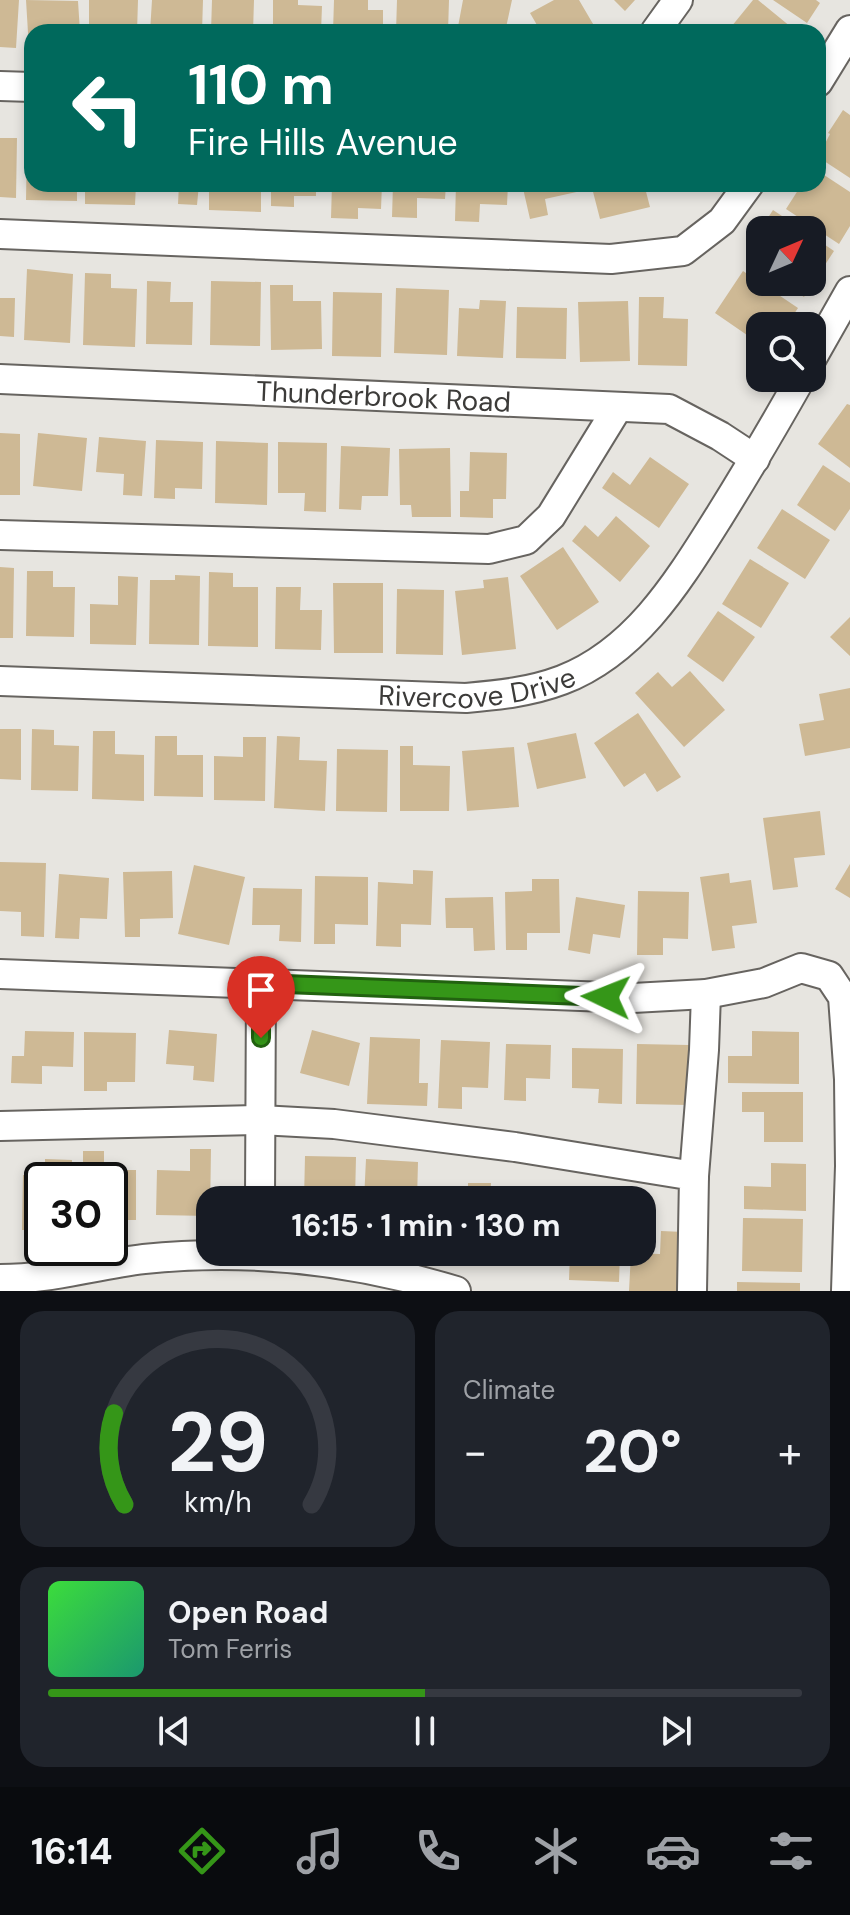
<!DOCTYPE html>
<meta charset="utf-8">
<style>
:root{--surface:#171b24;--page:#20242c;--text:#f1f3f6;--muted:#9ea1a6;--line:#363941;--accent:#359618}
body{margin:0;font-family:"DM Sans",sans-serif;background:var(--page);color:var(--text);height:100vh;display:flex;flex-direction:column;font-size:30px;white-space:nowrap}
*{box-sizing:border-box;margin:0}
p{font-size:26px;color:var(--muted)}
.icon{flex:none;width:44px;height:44px;fill:none;stroke:currentColor;stroke-width:2;stroke-linecap:round;stroke-linejoin:round}
.map{position:relative;height:1291px;overflow:hidden}
.details{display:flex;flex-direction:column;gap:20px;padding:20px;background:#0d0f14;flex:1}
.details>*{flex:none}
.banner{position:absolute;left:24px;top:24px;width:802px;height:168px;border-radius:24px;box-shadow:0 4px 12px #0003;background:#00695c;color:#fff;overflow:hidden}
.needle{width:52px;rotate:46deg}
.controls{position:absolute;left:746px;top:216px;display:grid;gap:16px}
.controls a{display:grid;place-items:center;width:80px;height:80px;border-radius:16px;background:var(--surface);box-shadow:0 4px 12px #0003;font-size:40px}
.speed{position:absolute;left:24px;top:1162px;display:flex;gap:16px;font-size:40px;font-weight:700;text-align:center}
.speed>*{display:grid;place-content:center;width:104px;height:104px;border-radius:50%;background:var(--surface);box-shadow:0 4px 12px #0003;line-height:1}
.speed .limit{border:4px solid #111;border-radius:12px;background:#fff;color:#111}
.pin{position:absolute;display:grid;place-items:center;width:68px;height:68px;color:#fff;margin:-82px -34px;border-radius:50% 50% 50% 0;rotate:-45deg;box-shadow:0 0 8px #0007}
.pin .icon{rotate:45deg}
.me{position:absolute;width:88px;margin:-44px;rotate:272deg;stroke-linejoin:round;filter:drop-shadow(0 0 6px #0008)}
.turn{display:flex;align-items:center;gap:28px;height:168px;padding:0 32px;font-size:36px}
.turn .icon{width:104px;height:104px;stroke-width:2.5}
.turn b{display:block;font-size:56px;line-height:68px}
.big{font-size:60px;font-weight:700;line-height:1.1}
.details .tile{flex:1;display:flex;flex-direction:column;justify-content:center;gap:12px;min-width:0;padding:0 28px;border-radius:24px;background:var(--page)}
.details .dial{align-items:center;gap:0}
.dial svg{height:208px;overflow:visible;fill:none;stroke:var(--line);stroke-width:7;stroke-linecap:round;text-anchor:middle}
.dial text{fill:var(--text);stroke:none}
.song{display:flex;align-items:center;gap:24px}
.cover{width:96px;height:96px;border-radius:12px;background:linear-gradient(135deg,hsl(120 70% 55%),hsl(160 70% 35%))}
.played{height:8px;border-radius:4px;background:linear-gradient(90deg,var(--accent) 50%,var(--line) 50%)}
.keys{display:flex;justify-content:space-around;direction:ltr}
.heat{display:flex;justify-content:space-between;align-items:center;font-size:44px;direction:ltr}
.details .tiles{flex:1;display:grid;gap:20px;grid-template-columns:1fr 1fr}
.tile:last-child{grid-column:span 2}
.trip{position:absolute;left:196px;top:1186px;width:460px;height:80px;border-radius:24px;background:var(--surface);box-shadow:0 4px 12px #0003;font-weight:700;line-height:80px;text-align:center}
.menu{display:flex;height:128px;justify-content:space-around;align-items:center;background:#090b0e;color:var(--muted)}
.menu .icon{width:56px;height:56px}
.menu .on{color:var(--accent)}
.menu b{font-size:36px;color:var(--text)}
.map>svg:first-child{display:block}
</style>
<div class="map">
<svg width="850" height="1291" viewBox="0 0 850 1291">
<rect width="100%" height="100%" fill="#e7e5e0"/>
<path fill="#ceb995" d="M0,0H19L16,48L0,47Z
M26,0L78,1L80,32H32V49H29Z
M89,0H138L137,32H89Z
M152,0H203L202,32H150Z
M212,0H254L253,32H211Z
M273,0H298V5L322,6L321,32H273Z
M334,0H368V10H383V32H333Z
M397,0H449L448,32H396Z
M463,0H512L505,32H457Z
M554,0H579L596,29L591,32H541L530,13Z
M614,0H635L625,11Z
M753,0H758L791,27L787,32H727Z
M773,0H816L820,3L807,23Z
M843,110L850,115V178L818,157L830,134L828,133Z
M0,138H17L16,198L0,197Z
M27,139H32V184H77V201L26,200Z
M818,171L850,192V226L839,244L786,209L802,184H818Z
M85,184H136L135,205L85,204Z
M179,184H199L197,205L178,204Z
M209,184H261V212L209,210Z
M271,184H316V196H294V207L271,206Z
M332,184H382L381,209L358,208V219L331,218Z
M393,184H446L445,199L417,198V218L392,217Z
M456,184H508L507,205L480,204L479,222L455,221Z
M522,184H579L581,191L545,199L548,215L530,219Z
M591,184H644L650,207L600,219Z
M773,210L803,230H760Z
M812,236L834,251L804,297L781,282H812Z
M760,245V268L750,261Z
M27,269L73,274L70,343L24,340Z
M743,271L798,308L786,326H760V344L715,313Z
M85,273L111,274V288L137,289L135,347L83,345Z
M147,281L171,282L170,302H193L192,345L146,344Z
M211,281L261,282L260,346L210,345Z
M270,285H293V301H321L322,349L271,350Z
M396,288L449,290L447,355L394,353Z
M333,292L382,293L381,357L332,356Z
M639,297H664L663,318L688,319L687,366L638,365Z
M0,298H15L14,337L0,336Z
M480,300L506,301L503,358L457,356L459,308L479,309Z
M628,301L630,361L580,362L578,302Z
M517,307L567,308L566,359L516,358Z
M847,404L850,405V468L818,444Z
M0,433L20,434V495H0Z
M38,433L87,438L82,491L33,486Z
M99,437L146,441L142,496L123,495L124,474L96,472Z
M156,440L203,442L202,489L175,488V499L154,498Z
M216,441L268,443L267,505L215,503Z
M278,442L327,443L326,512L304,511L305,493H278Z
M341,446L390,448L388,496H362L361,510L339,509Z
M450,448L451,517H412L411,505H400L399,449Z
M470,452L507,453L506,499H493V518L460,517V491H469Z
M650,457L689,484L659,528L602,488L613,472L630,485Z
M823,465L850,483V509L835,531L797,505Z
M782,509L830,540L805,579L757,548Z
M616,516L650,546L620,582L572,541L585,525L598,537Z
M563,547L599,602L557,630L520,576Z
M750,559L789,583L761,628L722,604Z
M0,567L14,568L13,638H0Z
M27,571H53V587H75L74,637L26,636Z
M209,572L233,573V587H258V647L208,646Z
M175,575L200,576L199,645L149,644L150,580H175Z
M118,576L138,577L136,645L90,644V604L118,605Z
M508,577L516,649L462,655L455,591L484,588L483,580Z
M333,583H383V653H334Z
M276,587H301L300,610H322L321,650L275,649Z
M397,589L444,590L443,655L396,654Z
M718,611L755,637L723,682L687,656Z
M850,617V656L830,637Z
M690,671L725,710L684,747L635,693L658,672L672,687Z
M850,688V748L805,756L799,724L824,720L819,694Z
M638,713L681,777L657,792L645,773L624,787L594,743Z
M0,729H21V780L0,779Z
M32,729L54,730V745L79,746L78,791L31,790Z
M93,731H115V754L144,755V801L92,799Z
M576,733L586,778L537,789L527,743Z
M155,736H177V755H203V797L154,796Z
M277,736L300,737L299,760L327,761L325,811L274,808Z
M243,737H266L265,801L214,800V756L243,757Z
M400,746H413V765L450,766L449,811H400Z
M514,747L519,807L467,811L462,751Z
M337,749L388,750L387,812L336,811Z
M820,811L825,855L794,858L798,887L773,890L763,818Z
M0,862L46,863L44,937L21,936V912L0,911Z
M850,864V898L835,889Z
M194,865L245,877L229,945L178,934Z
M413,870L433,871L431,925L401,924V947L376,946L378,882L413,884Z
M172,871L173,918L140,919V937H125L123,872Z
M729,873L730,883L751,880L757,923L732,926L735,948L712,951L700,877Z
M59,874L109,878L107,919L80,918L79,939L55,938Z
M315,876L368,877V925L335,924V944H314Z
M532,879H559L560,933H527V950H506L505,892L532,891Z
M253,888L302,889L301,942L279,941L280,925H252Z
M638,891L689,892L688,939L663,938V955H637Z
M493,897L495,950L474,951L473,928H446L445,898Z
M576,897L625,905L620,938L593,934L590,954L568,950Z
M169,1030L217,1034L214,1082L193,1080L194,1066L166,1064Z
M312,1030L360,1043L349,1086L300,1073Z
M25,1031L74,1032L73,1067L42,1066V1084L11,1083L12,1056H24Z
M752,1031L799,1032V1084L728,1083V1056H752Z
M84,1032L136,1033L135,1082H107V1091H84Z
M370,1037L420,1039L419,1083H428L427,1106L367,1104Z
M441,1040L490,1042L488,1088L462,1087V1109L438,1108Z
M506,1044L551,1045L550,1079L526,1078V1101L504,1100Z
M637,1044L689,1045L688,1105L636,1104Z
M572,1048L623,1049L622,1104L598,1103L599,1089L572,1088Z
M742,1092H803V1142H764V1112H742Z
M190,1149H211L210,1216L156,1215L157,1170L190,1171Z
M83,1151H104V1170H136V1220H110V1180H83Z
M305,1156L356,1157L355,1200H304Z
M45,1159L72,1160V1180H42V1230H22L23,1175H45Z
M366,1159L418,1162L417,1200H364Z
M771,1163L806,1164V1211L744,1209V1186L771,1187Z
M468,1183H491L490,1200H468Z
M532,1190L556,1191V1200H532Z
M743,1218L803,1219L802,1272L742,1271Z
M661,1231L684,1232L681,1291H629L631,1253L660,1254Z
M505,1252H554L553,1263L504,1261Z
M570,1252H620L619,1282L569,1280Z
M737,1282L800,1283V1291H737Z"/>
<g fill="none" stroke-linecap="round" stroke-linejoin="round">
<defs>
<g id="minor">
<path d="M655,32L678,0"/>
<path d="M818,82L850,30"/>
<path d="M0,86L32,87"/>
<path d="M0,234L611,259L683,251L722,221L749,184"/>
<path d="M812,358L850,291"/>
<path id="s1" d="M0,379L669,409L720,436L755,459"/>
<path d="M0,535L489,549L526,540L551,516L618,407"/>
<path id="s2" d="M0,681L466,698C499,695 530,692 562,680C637,651 679,580 720,515C748,470 775,424 801,378"/>
<path d="M0,974L633,998L706,994L764,983L801,968L829,976L843,997L849,1079L850,1166L846,1291"/>
<path d="M0,1126L260,1120L334,1124L515,1147L694,1176L692,1291"/>
<path d="M694,1176L704,1050L706,994"/>
<path d="M260,1200L261,983"/>
<path d="M0,1279C52,1279 94,1265 144,1259C251,1248 354,1260 456,1291"/>
</g>
</defs>
<use href="#minor" stroke="#676460" stroke-width="32"/>
<use href="#minor" stroke="#fff" stroke-width="28"/>
</g>
<g fill="none" stroke-linecap="round" stroke-linejoin="round">
<defs>
<path id="route" d="M261,1038V983L606,997"/>
</defs>
<use href="#route" stroke="#226210" stroke-width="20"/>
<use href="#route" stroke="#359618" stroke-width="14"/>
</g>
<g text-anchor="middle" stroke-width="8" stroke-linejoin="round" paint-order="stroke">
<g font-size="28" fill="#3c3b39" stroke="#f5f2ed">
<text dy="10" stroke="none"><textPath href="#s1" startOffset="384">Thunderbrook Road</textPath></text>
<text dy="10" stroke="none"><textPath href="#s2" startOffset="478">Rivercove Drive</textPath></text>
</g>
</g>
</svg>
<div class="controls">
<a><svg class="needle" viewBox="-14 -14 28 28"><path d="M0-13l5 13h-10z" fill="#e53935"/><path d="M0 13l5-13h-10z" fill="#9ea1a6"/></svg></a>
<a><svg class="icon" aria-label="search" viewBox="0 0 24 24"><circle cx="10" cy="10" r="6"/><path d="M15 15l6 6"/></svg></a>
</div>
<div class="speed"><div class="limit">30</div></div>
<div class="pin" style="left:261px;top:1038px;background:#d93025"><svg class="icon" aria-label="arrive" viewBox="0 0 24 24"><path d="M6 21V4h12l-3 4 3 4H6"/></svg></div>
<svg class="me" style="left:606px;top:997px" viewBox="-20 -20 40 40"><path d="M0-17L14 15 0 8-14 15z" fill="#359618" stroke="#fff" stroke-width="4"/></svg>
<div class="trip">16:15 · 1 min · 130 m</div>
<div class="banner">
<div class="turn"><svg class="icon" aria-label="left" viewBox="0 0 24 24"><path d="M17 20v-9H6M10 6l-5 5 5 5"/></svg><div><b>110 m</b>Fire Hills Avenue</div></div>
</div>
</div>
<section class="details">
<div class="tiles">
<div class="tile dial"><svg viewBox="0 0 100 80">
<path d="M14 69A42 42 0 1 1 86 69"/>
<path d="M14 69A42 42 0 0 1 10 34" stroke="#359618"/>
<text x="50" y="56" font-size="32" font-weight="700">29</text>
<text x="50" y="72" font-size="11">km/h</text>
</svg></div>
<div class="tile"><p>Climate</p>
<div class="heat"><a>−</a><b class="big">20°</b><a>+</a></div>
</div>
<div class="tile">
<div class="song"><i class="cover"></i><div><b>Open Road</b><p>Tom Ferris</p></div></div>
<div class="played"></div>
<div class="keys"><svg class="icon" aria-label="previous" viewBox="0 0 24 24"><path d="M18 5L8 12l10 7zM5 5v14"/></svg><svg class="icon" aria-label="pause" viewBox="0 0 24 24"><path d="M8 5v14M16 5v14"/></svg><svg class="icon" aria-label="next" viewBox="0 0 24 24"><path d="M6 5l10 7-10 7zM19 5v14"/></svg></div>
</div>
</div>
</section>
<nav class="menu">
<b>16:14</b>
<svg class="icon on" aria-label="directions" viewBox="0 0 24 24"><path d="M12 3l9 9-9 9-9-9zM9 14v-3h6M13 9l2 2-2 2"/></svg>
<svg class="icon" aria-label="music" viewBox="0 0 24 24"><path d="M9 18V5l10-2v13"/><circle cx="6" cy="18" r="3"/><circle cx="16" cy="16" r="3"/></svg>
<svg class="icon" aria-label="phone" viewBox="0 0 24 24"><path d="M5 4h4l2 5-3 2q2 4 5 5l2-3 5 2v4C11 20 4 13 5 4z"/></svg>
<svg class="icon" aria-label="climate" viewBox="0 0 24 24"><path d="M12 3v18M4 7l16 10M4 17L20 7"/></svg>
<svg class="icon" aria-label="car" viewBox="0 0 24 24"><path d="M5 17H2v-5l4-1 3-4h7l3 4 3 1v5h-3M9 17h6M6 11h13"/><circle cx="7" cy="17" r="2"/><circle cx="17" cy="17" r="2"/></svg>
<svg class="icon" aria-label="filters" viewBox="0 0 24 24"><path d="M4 7h16M4 17h16"/><circle cx="9" cy="7" r="2"/><circle cx="15" cy="17" r="2"/></svg>
</nav>
